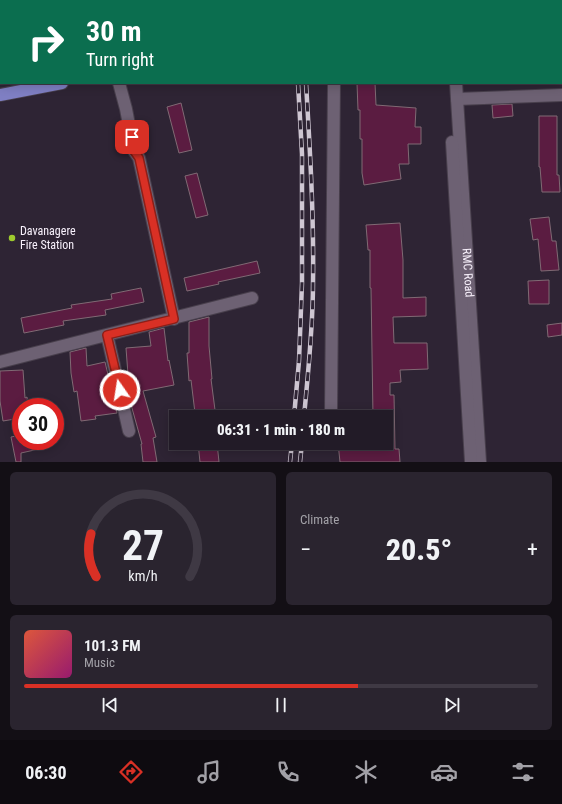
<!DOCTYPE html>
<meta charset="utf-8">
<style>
:root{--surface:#221b27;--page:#2a242f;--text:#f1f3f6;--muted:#a2a1a7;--line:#3f3944;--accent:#d93025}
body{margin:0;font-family:"Roboto Condensed",sans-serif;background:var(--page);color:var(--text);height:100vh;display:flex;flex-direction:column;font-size:15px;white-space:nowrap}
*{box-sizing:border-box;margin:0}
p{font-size:13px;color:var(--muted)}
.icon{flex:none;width:22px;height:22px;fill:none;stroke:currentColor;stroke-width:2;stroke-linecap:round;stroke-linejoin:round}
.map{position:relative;height:462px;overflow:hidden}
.side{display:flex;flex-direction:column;gap:10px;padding:10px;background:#130f15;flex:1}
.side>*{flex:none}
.top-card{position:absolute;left:0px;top:0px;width:562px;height:84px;box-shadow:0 2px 10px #0003,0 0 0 1px var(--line);background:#0b6e4f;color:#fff;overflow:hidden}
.speed{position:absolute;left:12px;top:398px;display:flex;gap:8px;font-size:20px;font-weight:700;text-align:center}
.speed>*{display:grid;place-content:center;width:52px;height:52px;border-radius:50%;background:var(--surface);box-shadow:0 2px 10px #0003,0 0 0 1px var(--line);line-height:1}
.speed .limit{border:6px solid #d22;background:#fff;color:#111}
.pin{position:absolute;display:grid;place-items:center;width:34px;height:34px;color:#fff;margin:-17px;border-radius:8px;box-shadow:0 2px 6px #0006}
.me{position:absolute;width:44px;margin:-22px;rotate:347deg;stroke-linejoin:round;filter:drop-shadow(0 0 3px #0008)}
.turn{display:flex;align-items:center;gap:14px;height:84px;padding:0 20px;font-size:18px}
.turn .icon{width:52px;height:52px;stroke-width:2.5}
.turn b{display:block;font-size:28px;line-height:34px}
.big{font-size:30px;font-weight:800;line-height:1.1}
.side .widget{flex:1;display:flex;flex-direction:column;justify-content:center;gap:6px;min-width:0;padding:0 14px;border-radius:6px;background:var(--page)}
.side .dial{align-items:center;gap:0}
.dial svg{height:104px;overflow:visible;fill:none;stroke:var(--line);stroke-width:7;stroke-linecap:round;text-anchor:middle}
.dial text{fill:var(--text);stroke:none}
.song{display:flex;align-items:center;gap:12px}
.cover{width:48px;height:48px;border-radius:6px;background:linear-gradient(135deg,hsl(10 70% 55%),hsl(320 70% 35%))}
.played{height:4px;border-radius:2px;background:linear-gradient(90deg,var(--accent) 65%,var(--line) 65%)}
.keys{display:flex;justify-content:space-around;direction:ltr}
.heat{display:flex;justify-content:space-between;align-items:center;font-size:22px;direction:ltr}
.side .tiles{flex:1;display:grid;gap:10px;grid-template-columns:1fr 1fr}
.widget:last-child{grid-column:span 2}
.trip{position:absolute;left:169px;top:410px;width:224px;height:40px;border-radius:0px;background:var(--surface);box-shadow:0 2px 10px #0003,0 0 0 1px var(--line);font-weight:800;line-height:40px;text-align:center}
.menu{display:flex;height:64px;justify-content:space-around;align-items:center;background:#0e0b10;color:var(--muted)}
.menu .icon{width:28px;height:28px}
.menu .active{color:var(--accent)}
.menu b{font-size:18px;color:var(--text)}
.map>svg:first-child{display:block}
</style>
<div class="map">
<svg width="562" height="462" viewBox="0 0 562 462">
<rect width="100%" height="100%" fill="#2e2434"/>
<path fill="#5b1c41" stroke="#806a74" d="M357,83H375L376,105L416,108L415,127H421V144H408L409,164H399L401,179L364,185L362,173V139H360V110H358Z
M181,103L192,150L179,153L167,107Z
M512,104L513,116L493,118L492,105Z
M539,116H557V175H559L560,192H542L540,167H539Z
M197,173L208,215L196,218L185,176Z
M549,217L552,241H556L559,270L541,271L538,239L533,240L530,219Z
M400,223L403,260V298L426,297V316L393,317L394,343H427L428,369L400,370L401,382L390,383V395H394L395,449H399L400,462H340L338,443H366L367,450H386V417H373L371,288H370V250H368L366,225Z
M257,261L260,273L218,282L219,284L187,291L184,278Z
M549,280V304H529L528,281Z
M141,288L144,302L105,310L106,315L63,321L64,325L24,333L21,318L72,308L71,305L112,299L111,294Z
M209,317V346L212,379H211L215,410L195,413L191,380L189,381L187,353H189V322Z
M562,323V335L548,337L547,325Z
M164,328L168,361L169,360L174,385L143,391L156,437L153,438L157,462H143L141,444H142L130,401L126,348L151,346L149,332Z
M86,348L87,366L105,362L117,413L95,416L96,419L81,421L77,391L74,392L71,373L70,352Z
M23,370L25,398L27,397L28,407H21V418L3,421L0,401V371Z
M21,435V441H38L39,449L21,453V462H16L11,437Z
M198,443H217L219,462H200Z"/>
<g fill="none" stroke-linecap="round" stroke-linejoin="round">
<defs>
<path id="minor" d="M256,0V1
M56,1L60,0
M540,1V0
M119,83L126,109L134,151L139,158L174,319
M457,99L562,95
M107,335L129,431
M0,362L252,298
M331,413L334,83"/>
<g id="tertiary">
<path d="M444,0V1"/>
<path d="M454,0V1"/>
<path id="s1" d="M456,83L480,462"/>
<path d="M452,142L471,462"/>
</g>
<path id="primary" d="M396,1L397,0
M420,1L421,0
M0,77H1
M0,95L62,83"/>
</defs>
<use href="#minor" stroke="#483f4c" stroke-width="14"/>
<use href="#tertiary" stroke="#483f4c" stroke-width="14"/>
<use href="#primary" stroke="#483f4c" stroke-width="14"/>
<use href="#minor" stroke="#6d6173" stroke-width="12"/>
<use href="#tertiary" stroke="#6d6173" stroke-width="12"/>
<use href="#primary" stroke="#7f7fc3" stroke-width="12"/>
<defs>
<path id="rail" d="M293,0V1
M301,0V1
M294,417L299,361L302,283V154L298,83
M304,417C308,373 313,328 313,284C314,217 310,150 306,83
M290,462L292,443
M300,462L302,443"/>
</defs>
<use href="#rail" stroke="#cec6d2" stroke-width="4.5"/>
<use href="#rail" stroke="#2e2434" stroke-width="3" stroke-dasharray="9" stroke-linecap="butt"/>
</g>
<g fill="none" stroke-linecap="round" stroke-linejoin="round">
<defs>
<path id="route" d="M120,390L107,335L174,319L139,158L134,151L132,137"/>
</defs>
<use href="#route" stroke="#8d1f18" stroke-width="10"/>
<use href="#route" stroke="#d93025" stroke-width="7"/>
</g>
<circle fill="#9eca2e" stroke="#2e2434" stroke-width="1.5" cx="12" cy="238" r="4"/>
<g text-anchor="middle" stroke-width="4" stroke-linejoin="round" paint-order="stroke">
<g font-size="12" fill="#f7f0fb" stroke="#2e2434" text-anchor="start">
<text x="20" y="235">Davanagere<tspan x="20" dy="14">Fire Station</tspan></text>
</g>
<g font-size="12" fill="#f7f0fb" stroke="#2e2434">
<text dy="4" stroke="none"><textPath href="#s1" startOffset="190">RMC Road</textPath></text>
</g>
</g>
</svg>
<div class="speed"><div class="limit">30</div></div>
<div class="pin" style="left:132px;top:137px;background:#d93025"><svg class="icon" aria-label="arrive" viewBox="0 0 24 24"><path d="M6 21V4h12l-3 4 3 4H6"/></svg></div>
<svg class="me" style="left:120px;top:390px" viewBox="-20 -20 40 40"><circle r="17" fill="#d93025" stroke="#fff" stroke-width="3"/><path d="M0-11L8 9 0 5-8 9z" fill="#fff"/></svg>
<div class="trip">06:31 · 1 min · 180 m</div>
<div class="top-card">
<div class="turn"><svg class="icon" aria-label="right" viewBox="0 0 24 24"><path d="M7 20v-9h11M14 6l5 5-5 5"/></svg><div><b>30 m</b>Turn right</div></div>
</div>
</div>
<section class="side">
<div class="tiles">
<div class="widget dial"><svg viewBox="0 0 100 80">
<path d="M14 69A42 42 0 1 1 86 69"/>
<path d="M14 69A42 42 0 0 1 10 36" stroke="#d93025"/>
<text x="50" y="56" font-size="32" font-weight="700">27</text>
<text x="50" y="72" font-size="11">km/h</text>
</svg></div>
<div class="widget"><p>Climate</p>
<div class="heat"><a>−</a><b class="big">20.5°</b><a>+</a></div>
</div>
<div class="widget">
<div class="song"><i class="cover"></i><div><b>101.3 FM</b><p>Music</p></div></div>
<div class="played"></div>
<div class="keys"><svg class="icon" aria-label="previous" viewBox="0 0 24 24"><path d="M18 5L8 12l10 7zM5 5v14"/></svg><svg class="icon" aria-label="pause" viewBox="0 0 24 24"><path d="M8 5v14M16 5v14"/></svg><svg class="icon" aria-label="next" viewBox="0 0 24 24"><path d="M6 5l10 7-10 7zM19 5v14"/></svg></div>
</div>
</div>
</section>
<nav class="menu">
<b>06:30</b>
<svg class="icon active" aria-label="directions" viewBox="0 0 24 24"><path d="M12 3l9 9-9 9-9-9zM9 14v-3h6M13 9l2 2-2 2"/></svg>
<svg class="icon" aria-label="music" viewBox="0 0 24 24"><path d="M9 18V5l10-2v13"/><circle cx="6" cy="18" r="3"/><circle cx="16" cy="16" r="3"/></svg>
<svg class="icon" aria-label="phone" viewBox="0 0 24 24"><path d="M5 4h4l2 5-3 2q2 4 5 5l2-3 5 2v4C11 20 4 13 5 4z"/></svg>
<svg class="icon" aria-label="climate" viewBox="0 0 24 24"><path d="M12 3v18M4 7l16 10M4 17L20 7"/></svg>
<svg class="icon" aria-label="car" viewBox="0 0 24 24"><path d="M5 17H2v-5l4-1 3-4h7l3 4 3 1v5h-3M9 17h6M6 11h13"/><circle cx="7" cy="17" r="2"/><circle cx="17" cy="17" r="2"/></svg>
<svg class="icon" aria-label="filters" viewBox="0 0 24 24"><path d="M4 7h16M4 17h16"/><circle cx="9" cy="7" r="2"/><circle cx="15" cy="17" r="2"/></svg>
</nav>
